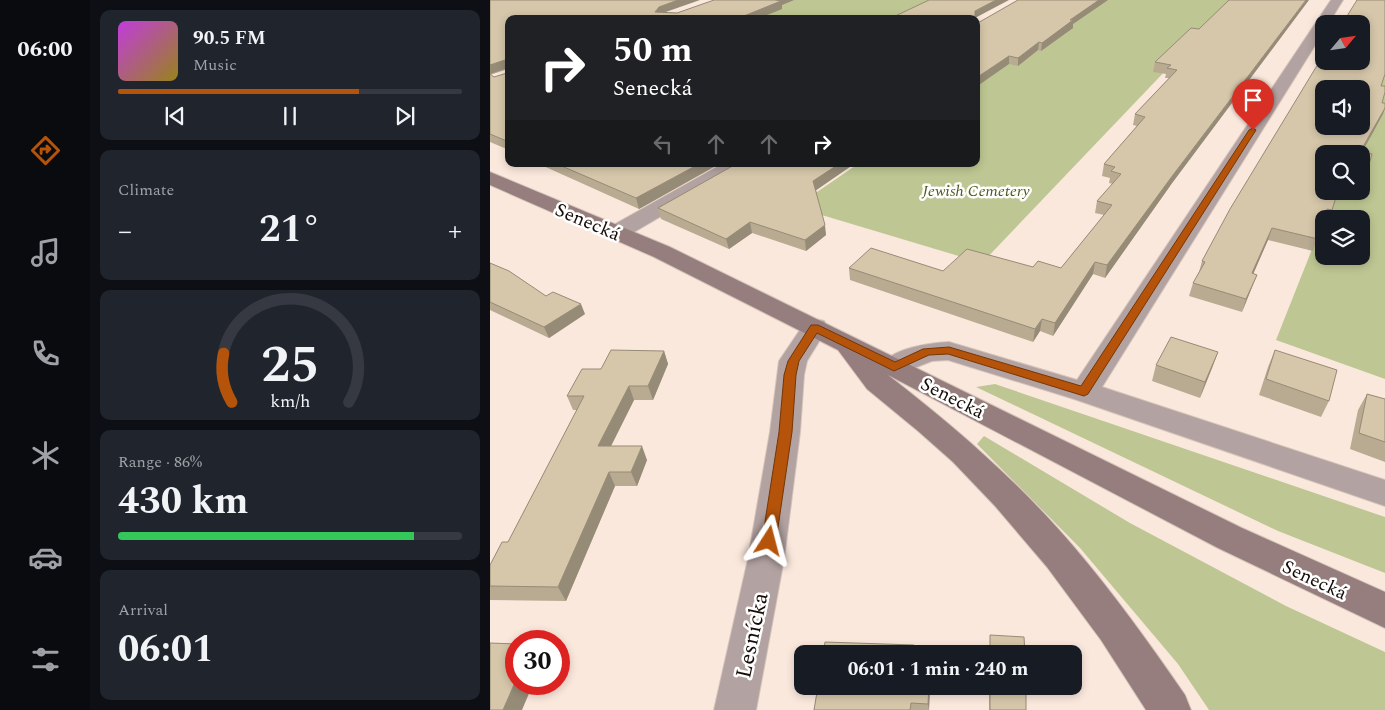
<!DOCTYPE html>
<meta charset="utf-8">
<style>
:root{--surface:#171b24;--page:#20242c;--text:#f1f3f6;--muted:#9ea1a6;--line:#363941;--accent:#b45309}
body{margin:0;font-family:Spectral,serif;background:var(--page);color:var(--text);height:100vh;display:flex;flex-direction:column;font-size:19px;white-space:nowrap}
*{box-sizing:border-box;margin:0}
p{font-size:16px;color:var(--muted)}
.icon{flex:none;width:28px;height:28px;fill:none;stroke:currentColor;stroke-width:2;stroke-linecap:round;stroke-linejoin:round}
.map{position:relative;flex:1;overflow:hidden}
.panel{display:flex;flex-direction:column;gap:10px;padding:10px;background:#0d0f14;width:400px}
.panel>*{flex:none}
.banner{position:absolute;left:15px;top:15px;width:475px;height:152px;border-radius:10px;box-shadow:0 2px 8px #0003;background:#202124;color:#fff;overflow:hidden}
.needle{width:32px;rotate:61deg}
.controls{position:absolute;left:825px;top:15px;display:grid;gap:10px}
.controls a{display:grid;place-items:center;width:55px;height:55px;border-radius:10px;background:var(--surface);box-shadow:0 2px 8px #0003;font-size:25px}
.speed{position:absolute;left:15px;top:630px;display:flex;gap:10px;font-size:25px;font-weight:700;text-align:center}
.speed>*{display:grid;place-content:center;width:65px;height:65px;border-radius:50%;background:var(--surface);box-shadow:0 2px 8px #0003;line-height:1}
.speed .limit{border:8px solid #d22;background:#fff;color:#111}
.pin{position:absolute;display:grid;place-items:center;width:42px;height:42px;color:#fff;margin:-51px -21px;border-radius:50% 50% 50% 0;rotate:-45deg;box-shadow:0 0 5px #0007}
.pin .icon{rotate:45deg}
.me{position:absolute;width:55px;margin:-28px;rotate:9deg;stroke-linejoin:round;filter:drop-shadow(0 0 4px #0008)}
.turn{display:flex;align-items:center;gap:18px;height:105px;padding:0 25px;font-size:22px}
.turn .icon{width:65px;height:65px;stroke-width:2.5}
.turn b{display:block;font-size:35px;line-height:42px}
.lanes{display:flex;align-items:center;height:48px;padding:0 25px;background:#0003;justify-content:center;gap:25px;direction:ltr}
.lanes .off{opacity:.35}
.big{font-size:38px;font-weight:700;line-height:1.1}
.panel .tile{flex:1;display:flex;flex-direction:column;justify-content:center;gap:8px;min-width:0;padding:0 18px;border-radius:10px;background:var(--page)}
.panel .dial{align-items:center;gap:0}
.dial svg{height:130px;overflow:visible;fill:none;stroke:var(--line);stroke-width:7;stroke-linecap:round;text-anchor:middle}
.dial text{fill:var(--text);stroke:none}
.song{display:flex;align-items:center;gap:15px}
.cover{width:60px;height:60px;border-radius:8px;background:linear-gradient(135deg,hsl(290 70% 55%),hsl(50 70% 35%))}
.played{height:5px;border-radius:2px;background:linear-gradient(90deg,var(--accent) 70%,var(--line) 70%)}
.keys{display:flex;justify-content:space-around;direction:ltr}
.heat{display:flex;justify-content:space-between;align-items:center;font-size:28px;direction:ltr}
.charge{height:8px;border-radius:4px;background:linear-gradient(90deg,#34c759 86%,var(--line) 0)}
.trip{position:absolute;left:304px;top:645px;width:288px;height:50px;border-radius:10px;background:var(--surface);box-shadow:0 2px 8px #0003;font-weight:700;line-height:50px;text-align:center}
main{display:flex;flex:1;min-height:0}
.tabs{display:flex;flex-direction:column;width:90px;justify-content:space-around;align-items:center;background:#090b0e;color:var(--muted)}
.tabs .icon{width:35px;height:35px}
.tabs .active{color:var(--accent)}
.tabs b{font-size:22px;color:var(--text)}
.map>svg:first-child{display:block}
</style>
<main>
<nav class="tabs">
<b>06:00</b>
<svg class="icon active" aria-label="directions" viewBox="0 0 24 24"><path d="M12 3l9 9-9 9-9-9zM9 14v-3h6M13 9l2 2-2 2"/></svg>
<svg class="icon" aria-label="music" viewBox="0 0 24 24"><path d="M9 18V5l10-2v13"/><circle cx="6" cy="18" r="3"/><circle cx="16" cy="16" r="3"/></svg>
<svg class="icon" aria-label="phone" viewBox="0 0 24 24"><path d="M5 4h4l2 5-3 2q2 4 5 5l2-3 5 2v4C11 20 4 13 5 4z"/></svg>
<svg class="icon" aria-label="climate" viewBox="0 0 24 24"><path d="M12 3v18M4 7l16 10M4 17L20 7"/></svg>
<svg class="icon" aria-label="car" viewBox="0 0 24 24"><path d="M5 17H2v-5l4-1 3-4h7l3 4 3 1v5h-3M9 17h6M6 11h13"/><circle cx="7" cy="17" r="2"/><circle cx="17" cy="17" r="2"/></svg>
<svg class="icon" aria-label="filters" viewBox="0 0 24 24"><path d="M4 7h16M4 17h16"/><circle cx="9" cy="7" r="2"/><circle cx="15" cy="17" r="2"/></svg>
</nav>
<section class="panel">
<div class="tile">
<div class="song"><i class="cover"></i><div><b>90.5 FM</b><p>Music</p></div></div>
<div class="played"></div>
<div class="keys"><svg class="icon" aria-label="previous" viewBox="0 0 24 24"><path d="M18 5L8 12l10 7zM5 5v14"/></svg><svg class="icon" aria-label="pause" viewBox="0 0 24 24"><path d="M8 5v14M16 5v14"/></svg><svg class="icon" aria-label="next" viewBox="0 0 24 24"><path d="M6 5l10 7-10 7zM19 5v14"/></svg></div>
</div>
<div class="tile"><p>Climate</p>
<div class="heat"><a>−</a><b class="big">21°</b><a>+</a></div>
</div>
<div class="tile dial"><svg viewBox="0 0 100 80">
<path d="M14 69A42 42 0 1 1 86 69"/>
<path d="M14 69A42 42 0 0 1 9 39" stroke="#b45309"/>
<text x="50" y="56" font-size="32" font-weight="700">25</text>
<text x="50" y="72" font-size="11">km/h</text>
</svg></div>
<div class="tile"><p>Range · 86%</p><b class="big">430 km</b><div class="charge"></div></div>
<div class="tile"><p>Arrival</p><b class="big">06:01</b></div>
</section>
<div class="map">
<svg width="895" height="710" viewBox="0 0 895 710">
<rect width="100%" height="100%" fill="#fbe8dd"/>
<path fill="#bec793" d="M296,0H457L420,19H248Z
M603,0H743L492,263L305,207L368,164H486V81Z
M895,65V379L786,340L834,219V256H871V219H834L845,191H871V126Z
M505,384L895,517V573L788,531L486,387Z
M494,436L640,523L796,606L895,652V710H719L688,664L590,548L487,444Z"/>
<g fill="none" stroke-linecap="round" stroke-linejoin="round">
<defs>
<path id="minor" d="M841,0H853L838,24H834V31L612,387L895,480V506L584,399L458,360L442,361L404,376L394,374L390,367C401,348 439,343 459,342L587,380Z
M232,164H256L253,168L134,238L126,240L118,238L115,233L118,228Z
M325,319L334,321L338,327L317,361L314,375L310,432L294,559L266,710H224L258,559L280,432L289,361L316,321Z"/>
<path id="secondary" d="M0,172L180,247L752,528L895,592V628L728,548L398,375C465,427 529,482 584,547C624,594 660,644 695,695L701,710H656L611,640L557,567L505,506L463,462L428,431L377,389L348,350L164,257L0,185Z"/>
</defs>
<use href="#minor" stroke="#d6c5bb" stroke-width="2"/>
<use href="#secondary" stroke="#d6c5bb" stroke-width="2"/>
<use href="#minor" fill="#b2a2a1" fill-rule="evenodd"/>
<use href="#secondary" fill="#957e7d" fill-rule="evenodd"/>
</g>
<path fill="#b8ab92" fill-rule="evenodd" d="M0,0L187,13L225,0H304L292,5V9L267,19H19V150L0,142ZM18,69L17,73L4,77L0,75Z
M528,0H618L583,24V28L551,51L548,50L528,66L519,64L487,24Z
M701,28L680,186L615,278L603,274L563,336L550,331L543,342L360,280L359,268L453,271L543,267L571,268L614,215L605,213L607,201L623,184L619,183L620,178L612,176L614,164L647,126L643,125L645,114L679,78H675L676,74L663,72L665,62Z
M891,86L892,103H895V109L872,152L873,185L871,190V154L834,191H871L869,196L851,192L849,198L846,197L838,219H834L823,251L778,240L763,274L767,275L752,312L699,296L703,283L709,272L712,261Z
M49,164H229L149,209Z
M246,164H364L326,190L336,235L316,251L262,233L239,249L171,219L168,208Z
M0,263L56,296L95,314L59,338L0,310Z
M785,350L839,401L831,417L769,395L778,367Z
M174,351L178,364L163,400H144L121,446L157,460L147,486H125L76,601L0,600V565L18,542L87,410H83L77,396L111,369Z
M728,352L722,368L710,398L662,381L666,365Z
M877,394L895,399V462L860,449L868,410Z
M328,686H440L439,710H324Z
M499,686H536V710H499Z"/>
<path fill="#968b77" d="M188,0H210L170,14L165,12L169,7Z
M285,0H304L292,5V9L267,19H249Z
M506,0H519L485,18V11Z
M609,0H618L583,24V28L551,51L552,43L580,20Z
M816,0H819L680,186L615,278L617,265L683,175Z
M549,42L548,50L528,66V58Z
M519,56V64L486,87V78Z
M15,60L18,68L0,74V75V65Z
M895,108L893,114L871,154H870Z
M209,164H229L149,209L146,198Z
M349,164H364L325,191L323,181Z
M260,222L262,233L239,249L236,239Z
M335,225L336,235L316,251L315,240Z
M782,228L778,240L758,286L762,273Z
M605,262L603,274L563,336L565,323Z
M767,275L762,287L752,312L756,299Z
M91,304L95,314L59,338L54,327Z
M552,319L550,331L543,342L545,329Z
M174,351L178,364L163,400L158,386Z
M728,352L722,368L710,398L715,382Z
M139,386L144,400L114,460L108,446Z
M152,446L157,460L147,486L141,472Z
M119,472L125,486L76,601L68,587Z
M26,680V684H43L32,710H13Z
M439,686H440L439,710L438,704Z"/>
<path fill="#d6c7aa" stroke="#968b77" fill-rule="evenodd" d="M0,0H188L169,7L165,12L187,13L224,0H285L291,1L249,18H245L242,19H19V142L0,134V74L4,77L17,73L18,62L15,60L0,65Z
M439,0H506L485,11V19H399Z
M528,0H609L580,20H583L552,43L549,42L528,58L519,56L486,78V24Z
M739,0H816L683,175L617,265L605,262L565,323L552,319L545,329L359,268L381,248L453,271L477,249L543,267L548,261L571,268L622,205L607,201L631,174L621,171L625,167L614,164L655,117L645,114L687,70L677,68L681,65L665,62L701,28L709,29Z
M867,0H895V74L891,86H895V92L892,103H895V108L870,152L882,154L873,185L871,184V154H834V191H848L842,210L837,209L828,239L782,228L762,273L767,275L756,299L703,283L715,262L712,261L740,209L834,54V61H871V24H852ZM834,89H871V126H834Z
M67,164H209L146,198Z
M246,164H349L323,181L335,225L315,240L260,222L236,239L168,208Z
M0,263L19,271L56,296L63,292L91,304L54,327L0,302Z
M681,337L728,352L715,382L666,365Z
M121,350L174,351L158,386H139L108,446H152L141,472H119L68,587L0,586V565L12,542H18L94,396H77L92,369H111Z
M785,350L847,370L839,401L776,379Z
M877,394L895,399V442L869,433Z
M500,635L534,637L535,654H500Z
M335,642L424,645L423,654H333Z
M0,643L26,644V680L13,710H0Z
M328,686H439L438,704L421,703L420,710H324Z
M500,686H536V710H500Z"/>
<path fill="#b45309" stroke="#753606" d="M763,128L766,130L598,394L594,396L458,354L439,355L404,371L327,333L309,361L306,375L302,432L286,541L284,545L279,547L274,545L272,541L289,432L294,375L298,361L321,325H328L405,362L433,349L459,347L591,386L759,130Z"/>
<g text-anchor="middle" stroke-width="5" stroke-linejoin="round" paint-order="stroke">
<g font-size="16" font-style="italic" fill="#4f571b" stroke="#fff">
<text x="486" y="196">Jewish Cemetery</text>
</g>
<g font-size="19" fill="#160c07" stroke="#fff">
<text transform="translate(98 221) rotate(23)" y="7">Senecká</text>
<text transform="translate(463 397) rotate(27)" y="7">Senecká</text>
<text transform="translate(825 579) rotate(25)" y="7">Senecká</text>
</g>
<g font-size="22" fill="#160c07" stroke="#fff">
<text transform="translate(261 635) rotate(-78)" y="8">Lesnícka</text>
</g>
</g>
</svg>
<div class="controls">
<a><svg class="needle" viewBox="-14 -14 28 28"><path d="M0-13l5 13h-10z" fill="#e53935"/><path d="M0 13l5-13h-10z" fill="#9ea1a6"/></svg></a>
<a><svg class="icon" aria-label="sound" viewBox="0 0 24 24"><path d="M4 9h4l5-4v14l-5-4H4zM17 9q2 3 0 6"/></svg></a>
<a><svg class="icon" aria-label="search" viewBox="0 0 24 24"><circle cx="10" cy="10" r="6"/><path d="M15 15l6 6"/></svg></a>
<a><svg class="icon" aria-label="layers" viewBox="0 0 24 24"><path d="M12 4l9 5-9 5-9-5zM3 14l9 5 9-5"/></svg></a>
</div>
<div class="speed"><div class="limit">30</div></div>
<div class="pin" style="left:763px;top:130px;background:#d93025"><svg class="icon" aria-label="arrive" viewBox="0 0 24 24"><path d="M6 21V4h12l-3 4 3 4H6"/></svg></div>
<svg class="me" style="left:279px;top:541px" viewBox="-20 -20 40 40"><path d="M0-17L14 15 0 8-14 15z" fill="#b45309" stroke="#fff" stroke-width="4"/></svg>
<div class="trip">06:01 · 1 min · 240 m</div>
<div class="banner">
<div class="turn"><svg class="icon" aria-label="right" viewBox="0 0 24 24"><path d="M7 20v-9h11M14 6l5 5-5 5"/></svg><div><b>50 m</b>Senecká</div></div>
<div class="lanes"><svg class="icon off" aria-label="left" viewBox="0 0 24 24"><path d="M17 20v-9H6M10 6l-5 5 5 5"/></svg><svg class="icon off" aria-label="ahead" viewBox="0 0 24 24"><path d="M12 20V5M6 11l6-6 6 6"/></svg><svg class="icon off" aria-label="ahead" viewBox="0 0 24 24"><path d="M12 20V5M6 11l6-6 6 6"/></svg><svg class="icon" aria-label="right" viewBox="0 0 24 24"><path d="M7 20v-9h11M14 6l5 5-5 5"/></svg></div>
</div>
</div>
</main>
